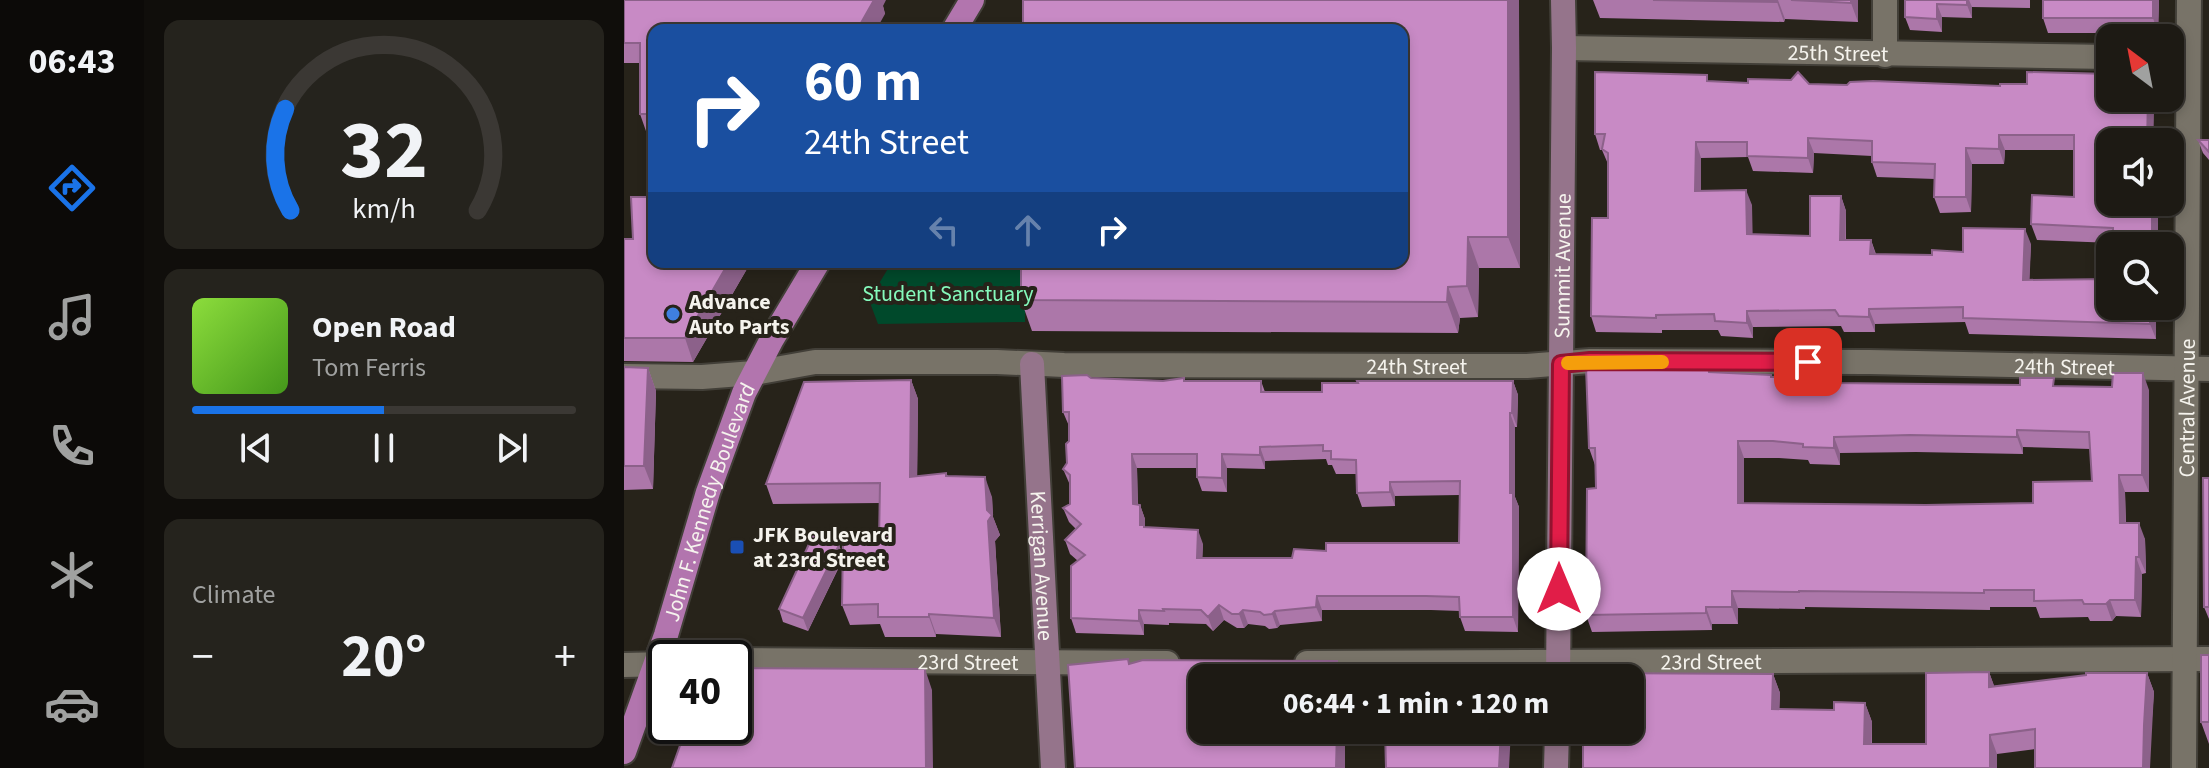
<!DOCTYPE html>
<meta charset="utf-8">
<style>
:root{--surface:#1d1a14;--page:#25231d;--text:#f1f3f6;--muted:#a0a1a0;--line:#3b3834;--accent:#1a73e8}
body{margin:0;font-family:"Source Sans 3",sans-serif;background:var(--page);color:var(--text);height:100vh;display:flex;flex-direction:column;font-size:30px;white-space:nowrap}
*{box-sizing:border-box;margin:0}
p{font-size:26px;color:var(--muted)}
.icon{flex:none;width:44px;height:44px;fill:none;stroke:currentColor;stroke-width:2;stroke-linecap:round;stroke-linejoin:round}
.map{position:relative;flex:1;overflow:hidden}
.sheet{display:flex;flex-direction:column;gap:20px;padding:20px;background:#100e0b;width:480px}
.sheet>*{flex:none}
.hud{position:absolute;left:24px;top:24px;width:760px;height:244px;border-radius:16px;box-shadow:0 4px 12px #0003,0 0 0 2px var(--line);background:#1a4fa0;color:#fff;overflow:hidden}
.needle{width:52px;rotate:328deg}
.tools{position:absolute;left:1472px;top:24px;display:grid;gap:16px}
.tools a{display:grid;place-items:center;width:88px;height:88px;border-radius:16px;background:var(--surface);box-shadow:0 4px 12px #0003,0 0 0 2px var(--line);font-size:40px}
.speed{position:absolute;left:24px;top:640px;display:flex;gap:16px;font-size:40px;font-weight:700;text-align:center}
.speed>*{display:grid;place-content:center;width:104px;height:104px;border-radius:50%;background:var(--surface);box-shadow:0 4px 12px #0003,0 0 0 2px var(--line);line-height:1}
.speed .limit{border:4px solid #111;border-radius:12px;background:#fff;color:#111}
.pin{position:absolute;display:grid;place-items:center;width:68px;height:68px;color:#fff;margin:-34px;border-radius:16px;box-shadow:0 4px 12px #0006}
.me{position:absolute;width:88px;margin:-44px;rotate:0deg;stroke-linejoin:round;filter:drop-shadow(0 0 6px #0008)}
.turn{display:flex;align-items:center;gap:28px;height:168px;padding:0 24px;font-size:36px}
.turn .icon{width:104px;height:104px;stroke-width:2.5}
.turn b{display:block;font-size:56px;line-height:68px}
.lanes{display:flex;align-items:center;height:76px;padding:0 24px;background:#0003;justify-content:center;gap:40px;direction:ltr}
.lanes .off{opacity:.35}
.big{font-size:60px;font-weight:700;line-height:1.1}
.sheet .widget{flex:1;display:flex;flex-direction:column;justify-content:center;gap:12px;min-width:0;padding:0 28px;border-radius:16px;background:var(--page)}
.sheet .dial{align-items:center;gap:0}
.dial svg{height:208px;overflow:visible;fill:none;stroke:var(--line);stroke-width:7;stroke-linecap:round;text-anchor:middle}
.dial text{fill:var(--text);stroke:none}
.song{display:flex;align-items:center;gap:24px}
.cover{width:96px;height:96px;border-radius:12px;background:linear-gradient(135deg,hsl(90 70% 55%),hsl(100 70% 35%))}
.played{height:8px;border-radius:4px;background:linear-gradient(90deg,var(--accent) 50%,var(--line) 50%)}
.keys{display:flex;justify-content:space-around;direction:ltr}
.heat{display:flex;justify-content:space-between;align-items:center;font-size:44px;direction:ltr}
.trip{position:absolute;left:564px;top:664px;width:456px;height:80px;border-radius:16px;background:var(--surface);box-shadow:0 4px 12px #0003,0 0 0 2px var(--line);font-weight:700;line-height:80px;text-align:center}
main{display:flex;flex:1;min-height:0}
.menu{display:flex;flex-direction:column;width:144px;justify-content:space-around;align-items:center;background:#0c0a08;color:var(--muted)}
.menu .icon{width:56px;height:56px}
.menu .selected{color:var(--accent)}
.menu b{font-size:36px;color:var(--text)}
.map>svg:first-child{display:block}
</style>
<main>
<nav class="menu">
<b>06:43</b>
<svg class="icon selected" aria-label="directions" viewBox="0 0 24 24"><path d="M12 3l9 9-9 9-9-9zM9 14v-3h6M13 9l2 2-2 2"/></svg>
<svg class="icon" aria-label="music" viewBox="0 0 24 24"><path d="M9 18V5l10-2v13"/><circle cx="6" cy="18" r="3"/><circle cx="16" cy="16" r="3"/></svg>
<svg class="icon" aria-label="phone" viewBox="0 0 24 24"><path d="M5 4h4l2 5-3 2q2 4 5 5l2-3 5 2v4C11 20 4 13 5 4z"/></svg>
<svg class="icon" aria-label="climate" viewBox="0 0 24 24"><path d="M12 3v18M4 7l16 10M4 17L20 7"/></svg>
<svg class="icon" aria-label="car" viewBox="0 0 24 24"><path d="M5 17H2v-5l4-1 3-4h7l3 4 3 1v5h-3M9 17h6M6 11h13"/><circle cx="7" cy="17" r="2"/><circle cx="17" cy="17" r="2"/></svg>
</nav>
<section class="sheet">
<div class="widget dial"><svg viewBox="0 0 100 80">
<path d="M14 69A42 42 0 1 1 86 69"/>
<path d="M14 69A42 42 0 0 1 12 30" stroke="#1a73e8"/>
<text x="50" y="56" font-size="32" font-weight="700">32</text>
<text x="50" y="72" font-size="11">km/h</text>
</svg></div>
<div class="widget">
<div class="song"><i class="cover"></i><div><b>Open Road</b><p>Tom Ferris</p></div></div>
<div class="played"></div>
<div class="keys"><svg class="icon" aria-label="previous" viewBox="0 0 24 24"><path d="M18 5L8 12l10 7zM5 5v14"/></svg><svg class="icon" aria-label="pause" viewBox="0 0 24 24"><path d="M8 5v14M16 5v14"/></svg><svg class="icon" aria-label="next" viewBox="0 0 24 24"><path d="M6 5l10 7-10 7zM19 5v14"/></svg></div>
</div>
<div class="widget"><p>Climate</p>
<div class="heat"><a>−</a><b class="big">20°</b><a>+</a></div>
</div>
</section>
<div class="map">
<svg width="1585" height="768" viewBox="0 0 1585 768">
<rect width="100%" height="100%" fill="#27231a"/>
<path fill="#00492b" d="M268,262H402L401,322L254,324L245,300Z"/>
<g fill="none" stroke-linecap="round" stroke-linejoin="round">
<defs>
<g id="street">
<path d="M1261,0V55"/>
<path id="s1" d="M940,48L1486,57"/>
<path id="s2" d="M0,376L78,377L130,373L191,362H373L440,365L815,366H903L966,361L1246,362L1585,369"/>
<path id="s3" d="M110,660L543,663"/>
<path id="s4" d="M683,663L1585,659"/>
<path d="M0,665L42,664"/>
<path id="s5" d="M1560,768L1565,0"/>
</g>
<g id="secondary">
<path id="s6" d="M408,364L429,768"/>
<path id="s7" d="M934,678L940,48L939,0"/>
<path d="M932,768L933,730"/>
</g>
<g id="primary">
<path d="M330,30L348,0"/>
<path id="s8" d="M0,752L42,635L84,492L120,393L148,339L194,262"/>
</g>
</defs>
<use href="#street" stroke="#423f38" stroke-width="28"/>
<use href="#secondary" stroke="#423f38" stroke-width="28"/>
<use href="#primary" stroke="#423f38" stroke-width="28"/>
<use href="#street" stroke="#787368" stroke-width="24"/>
<use href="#secondary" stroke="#95748b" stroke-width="24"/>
<use href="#primary" stroke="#b275ae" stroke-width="24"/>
</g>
<path fill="#ac77a9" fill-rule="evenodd" d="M0,0L259,6L261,14L30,30V134H23L16,114V63H0Z
M969,0H1234V22L1161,19L1160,22L976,18Z
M1281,0H1406V8L1348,7V18L1318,17V32L1286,30L1281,17Z
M1535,0L1534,33H1424L1419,18Z
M895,33L896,268H855L854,317L836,318L834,333L408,331L397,300Z
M1085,81L1124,83L1185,84L1486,98H1530L1529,142L1486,202H1529L1534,215L1489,243L1413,240L1407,224L1450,197V150H1381L1380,164H1348L1347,212L1316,213L1310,197L1311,179L1253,177L1248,162V156L1190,153L1189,173L1129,171L1124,157L1077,158V191L1128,205V234L1186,236L1217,196L1222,211V240H1247L1252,254L1308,255L1407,244L1405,280L1486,306H1532V339L1345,334L1341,322L1251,324V332H1220L1217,326L1129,327V338L1097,336L1094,330H1038V333L972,332L967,316L984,218V164L978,150H976L971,134Z
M1574,140H1585V160L1579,153Z
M0,239L30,262H127L69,362L0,361Z
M0,367L24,368L32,391L29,489L0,490Z
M1086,372L1180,379L1213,383L1432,386L1525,390V492H1501L1502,523L1521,539L1522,573L1518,574L1517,617L1492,616L1488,621H1466L1464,617L1416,618L1412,607H1366V610L1181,607V609L1114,608V624H1088V630L968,632L962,615L972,488L971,465L965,448ZM1399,447L1466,449L1468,481L1409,503L1302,505L1120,503V458H1155L1184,460L1186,464L1216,465V453L1292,452L1399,454Z
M467,378L561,381H637L641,392H698L734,383L889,381L894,395L893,427H891V497L895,507L894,632L841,631L836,617V611L807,610H698V621L656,625L653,628L645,629L641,626L624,624L620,628H613L600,620L589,631L582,624L545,623V625L520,624V635L452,633L447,618L454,561L446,554L441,540L452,529L445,522L439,508L446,504V485L439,469L443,463L445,441V426L439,412ZM702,459L704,465H708L712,474H732L733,493L738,507L771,506V496L836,495L835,543L702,551L668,558H578L579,544L521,527V519L516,505H514L513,468H573V477L578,491L603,492V468L641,469V461Z
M287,380L294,399L293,476L322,473L324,476L368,497L369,517L376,535L371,541L377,637L312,634V637H261L256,624L226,625L218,605L219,559L184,631L159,622L155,609L215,545L219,556L255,542L256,503L149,504L142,484Z
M1585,478V619L1580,607Z
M1585,655V744L1577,722Z
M1365,672L1370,686L1523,673L1530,692L1526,744L1411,749L1373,754V768H959L1149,674L1156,693L1155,709L1210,710L1241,703L1248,722V744H1302Z"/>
<path fill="#8c618a" d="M249,0H262L259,6L261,14L252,30H233Z
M884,0H895L896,268L884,237Z
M1154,0L1161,19L1160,22L1153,2Z
M1227,0H1234V22L1227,3Z
M1343,0H1345L1348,7V18L1343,5Z
M1529,0H1535L1534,33L1529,18Z
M1313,4L1318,17V32L1313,19Z
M1524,98H1530L1529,142H1523Z
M1375,135L1381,150L1380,164L1375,149Z
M1184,138L1190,153L1189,173L1184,158Z
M1072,142L1077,158V206L1071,191Z
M1342,148L1348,164L1347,212L1342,197Z
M1122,190L1128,205L1129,250L1123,234Z
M1217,196L1222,211L1221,255L1216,240Z
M1528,202L1534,215V246H1528Z
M1401,229L1407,244L1405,295L1399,280Z
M844,237L855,268L854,317L843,286Z
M1247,240L1252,256L1246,254Z
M105,262H127L69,362L61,338Z
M824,287L836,318L834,333L823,302Z
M1526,306H1532V339L1526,324Z
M1245,309L1251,324V332L1245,317Z
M1123,311L1129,327V338L1123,323Z
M24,368L32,391L29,489L20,466Z
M1519,373L1525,390V492L1518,475Z
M287,380L294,399L293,496L286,477Z
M889,381L894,395L893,427L888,413Z
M886,413L891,427V497L895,507L894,632L889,617L886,493Z
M1393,430L1399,447V454L1393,437Z
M1210,437L1216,453V465L1210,448Z
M1114,441L1120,458V520L1114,503Z
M636,447L641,461V469L636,455Z
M508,454L513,468L514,518L509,504Z
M598,454L603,468V492L598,478Z
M1495,475L1501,492L1502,539L1496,523Z
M361,477L368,497L369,517L376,535L371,541L377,637L370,618Z
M766,482L771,496V506L766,492Z
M516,505L521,519V528L516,525Z
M1515,523L1521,539L1522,573L1515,557Z
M574,530L579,544L578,572L573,558Z
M215,545L219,558L184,631L179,618Z
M1512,557L1518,574L1517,617L1511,600Z
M1108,591L1114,608V624L1108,607Z
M693,596L698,610V621L692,607Z
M1486,600L1492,616L1488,621L1482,604Z
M595,605L600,620L589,631L584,617Z
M1082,607L1088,624V630L1082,613Z
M515,610L520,624V635L515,621Z
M619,610L624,624L620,628L615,614Z
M651,611L656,625L653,628L648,614Z
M305,614L312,634V637L305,617Z
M713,661L719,678H713Z
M881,667L885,678H880Z
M301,669L308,690L309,768H302Z
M1365,672L1372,691L1365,687Z
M1523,673L1530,692L1526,768H1519L1520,725Z
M1149,674L1156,693L1155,728L1148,709Z
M1241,703L1248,722L1247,763L1240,744Z
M713,730H721V768H712Z
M877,730H887L885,768H875Z
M1366,735L1373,754V768H1366Z"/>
<path fill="#c88ac5" stroke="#8c618a" stroke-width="2" fill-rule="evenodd" d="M0,0H250L233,30H30V114H16V43H0Z
M399,0H884V237H844L843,286L824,287L823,302L397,300V262H778V30H399Z
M1029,0H1153V2Z
M1167,0H1227V3Z
M1281,0H1343V5L1313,4V19L1281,17Z
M1419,0H1529V18H1419Z
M971,72L1083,75V81L1124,83V79L1167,80L1174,72L1185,84L1223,85L1226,82L1249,81L1376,86V84H1403V72L1486,74V98H1524L1523,142H1486V202H1528V246H1489V228L1407,224L1408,195L1450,197V135H1375V149L1342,148V197H1310L1311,164L1248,162V141L1184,138V158L1123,156V142H1072L1071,191L1122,190L1123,234L1186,236V196H1217L1216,240H1247L1246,254L1308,255V250L1339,252V228L1401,229L1399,280L1486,279V306H1526V324L1339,318V307L1245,309V317L1215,316L1211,310L1123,311V323L1091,321L1090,314L1032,315V318L967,316L968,218H984V153L978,149L981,134H971Z
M1574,140H1585V152Z
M7,197H30V262H105L61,338H0V239H9Z
M0,367L24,368L20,466H0Z
M962,367H1084L1085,372L1147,375V377H1180V379H1211V383L1396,385V378H1430L1429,386L1488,387L1489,373H1519L1518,475H1495L1496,523H1515V557H1512L1511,600H1486L1482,604H1460L1458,600L1410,601V590H1360V593L1175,591V592L1108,591V607H1082V613L962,615L963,489L972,488L971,448H965ZM1393,430L1465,432L1468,481L1409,482V503L1302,505L1114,503V441H1149L1179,444V447L1210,448V437L1286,435L1393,437Z
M463,375L467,378L539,381L560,378V381H637V392H698V383H734L733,381H889L888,413H886V493H889V617H836L835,597L802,596H693L692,607L651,611L648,614L640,615L636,612L619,610L615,614H608L595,605L584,617L577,610L539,609L540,611L515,610V621L447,618V566L461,555L441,540L457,524L439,508L446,504V475L439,469L443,463L442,444L445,441V412H439L438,376ZM699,445V451H707V459L732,460L733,493L766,492V482L836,481L835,543H702V551L670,549L668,558H573L574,530L520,527V525H516V505L509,504L508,454H573V477L598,478V454L636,455V447Z
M287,380L286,477L322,473V476L361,477L363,510L368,515L364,521L370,618L305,614V617H254V604L218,605L219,543L255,542L256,483L142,484L180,382Z
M1579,478H1585V607H1580Z
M191,531L215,545L179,618L155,609Z
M1577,655H1585V722H1577Z
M504,659L505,664L519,660L713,661V678H578V730H713L712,768H451L444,665Z
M881,667L880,678H760V669Z
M110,668L301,669L302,768H48L63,726H110Z
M1365,672V687L1462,675V673H1523L1520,725L1519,768H1411V729L1366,735V768H959V730H1006V678H959V673L1149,674L1148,709L1210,710V702L1241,703L1240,744H1302V673Z
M761,730H877L875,768H762Z"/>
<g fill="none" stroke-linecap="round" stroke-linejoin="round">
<defs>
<path id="route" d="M935,589L937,364L966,361L1184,362"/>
</defs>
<use href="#route" stroke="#92132f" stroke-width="20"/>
<use href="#route" stroke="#e11d48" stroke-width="14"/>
<path stroke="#f59e0b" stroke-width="14" d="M944,363L1038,362"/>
</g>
<circle fill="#3f7fe0" stroke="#27231a" stroke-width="3" cx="49" cy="314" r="8"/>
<rect fill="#1a4fb4" stroke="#27231a" stroke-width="3" x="105" y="539" width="16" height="16" rx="4"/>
<g text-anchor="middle" stroke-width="8" stroke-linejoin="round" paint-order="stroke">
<g font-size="22" fill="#f5f3ed" stroke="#27231a">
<text dy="8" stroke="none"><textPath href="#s1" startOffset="274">25th Street</textPath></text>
<text dy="8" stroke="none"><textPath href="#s7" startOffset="412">Summit Avenue</textPath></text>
<text dy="8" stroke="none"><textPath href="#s2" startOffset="794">24th Street</textPath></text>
<text dy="8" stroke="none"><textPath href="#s2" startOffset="1442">24th Street</textPath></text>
<text dy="8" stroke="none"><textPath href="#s5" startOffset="360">Central Avenue</textPath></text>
<text dy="8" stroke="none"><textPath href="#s8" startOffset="264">John F. Kennedy Boulevard</textPath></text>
<text dy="8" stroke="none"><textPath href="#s6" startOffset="202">Kerrigan Avenue</textPath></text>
<text dy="8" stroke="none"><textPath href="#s3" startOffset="234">23rd Street</textPath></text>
<text dy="8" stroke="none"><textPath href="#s4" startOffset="404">23rd Street</textPath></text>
</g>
<g font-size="22" fill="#85fabc" stroke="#27231a">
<text x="324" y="301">Student Sanctuary</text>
</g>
<g font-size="22" font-weight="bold" fill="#f5f3ed" stroke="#27231a" text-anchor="start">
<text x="65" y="309">Advance<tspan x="65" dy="25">Auto Parts</tspan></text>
<text x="129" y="542">JFK Boulevard<tspan x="129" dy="25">at 23rd Street</tspan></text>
</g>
</g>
</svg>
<div class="tools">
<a><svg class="needle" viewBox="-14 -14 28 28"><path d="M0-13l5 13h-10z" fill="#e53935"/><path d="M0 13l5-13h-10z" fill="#a0a1a0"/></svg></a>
<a><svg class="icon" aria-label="sound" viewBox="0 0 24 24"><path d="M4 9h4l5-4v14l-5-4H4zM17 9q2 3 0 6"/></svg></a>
<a><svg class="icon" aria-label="search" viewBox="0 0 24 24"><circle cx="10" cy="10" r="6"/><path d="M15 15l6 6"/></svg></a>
</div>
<div class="speed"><div class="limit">40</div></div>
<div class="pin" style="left:1184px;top:362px;background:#d93025"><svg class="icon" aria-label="arrive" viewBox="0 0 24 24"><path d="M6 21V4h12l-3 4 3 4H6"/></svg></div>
<svg class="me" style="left:935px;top:589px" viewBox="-20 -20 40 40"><circle r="19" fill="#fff"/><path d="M0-13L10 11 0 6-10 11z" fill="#e11d48"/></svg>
<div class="trip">06:44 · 1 min · 120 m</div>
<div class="hud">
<div class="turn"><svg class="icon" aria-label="right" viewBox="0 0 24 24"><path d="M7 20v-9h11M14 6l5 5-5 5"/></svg><div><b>60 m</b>24th Street</div></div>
<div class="lanes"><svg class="icon off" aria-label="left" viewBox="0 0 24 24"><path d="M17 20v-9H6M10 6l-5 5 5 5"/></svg><svg class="icon off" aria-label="ahead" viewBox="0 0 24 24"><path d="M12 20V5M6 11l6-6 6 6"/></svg><svg class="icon" aria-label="right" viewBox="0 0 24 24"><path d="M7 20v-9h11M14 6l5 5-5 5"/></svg></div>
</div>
</div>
</main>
